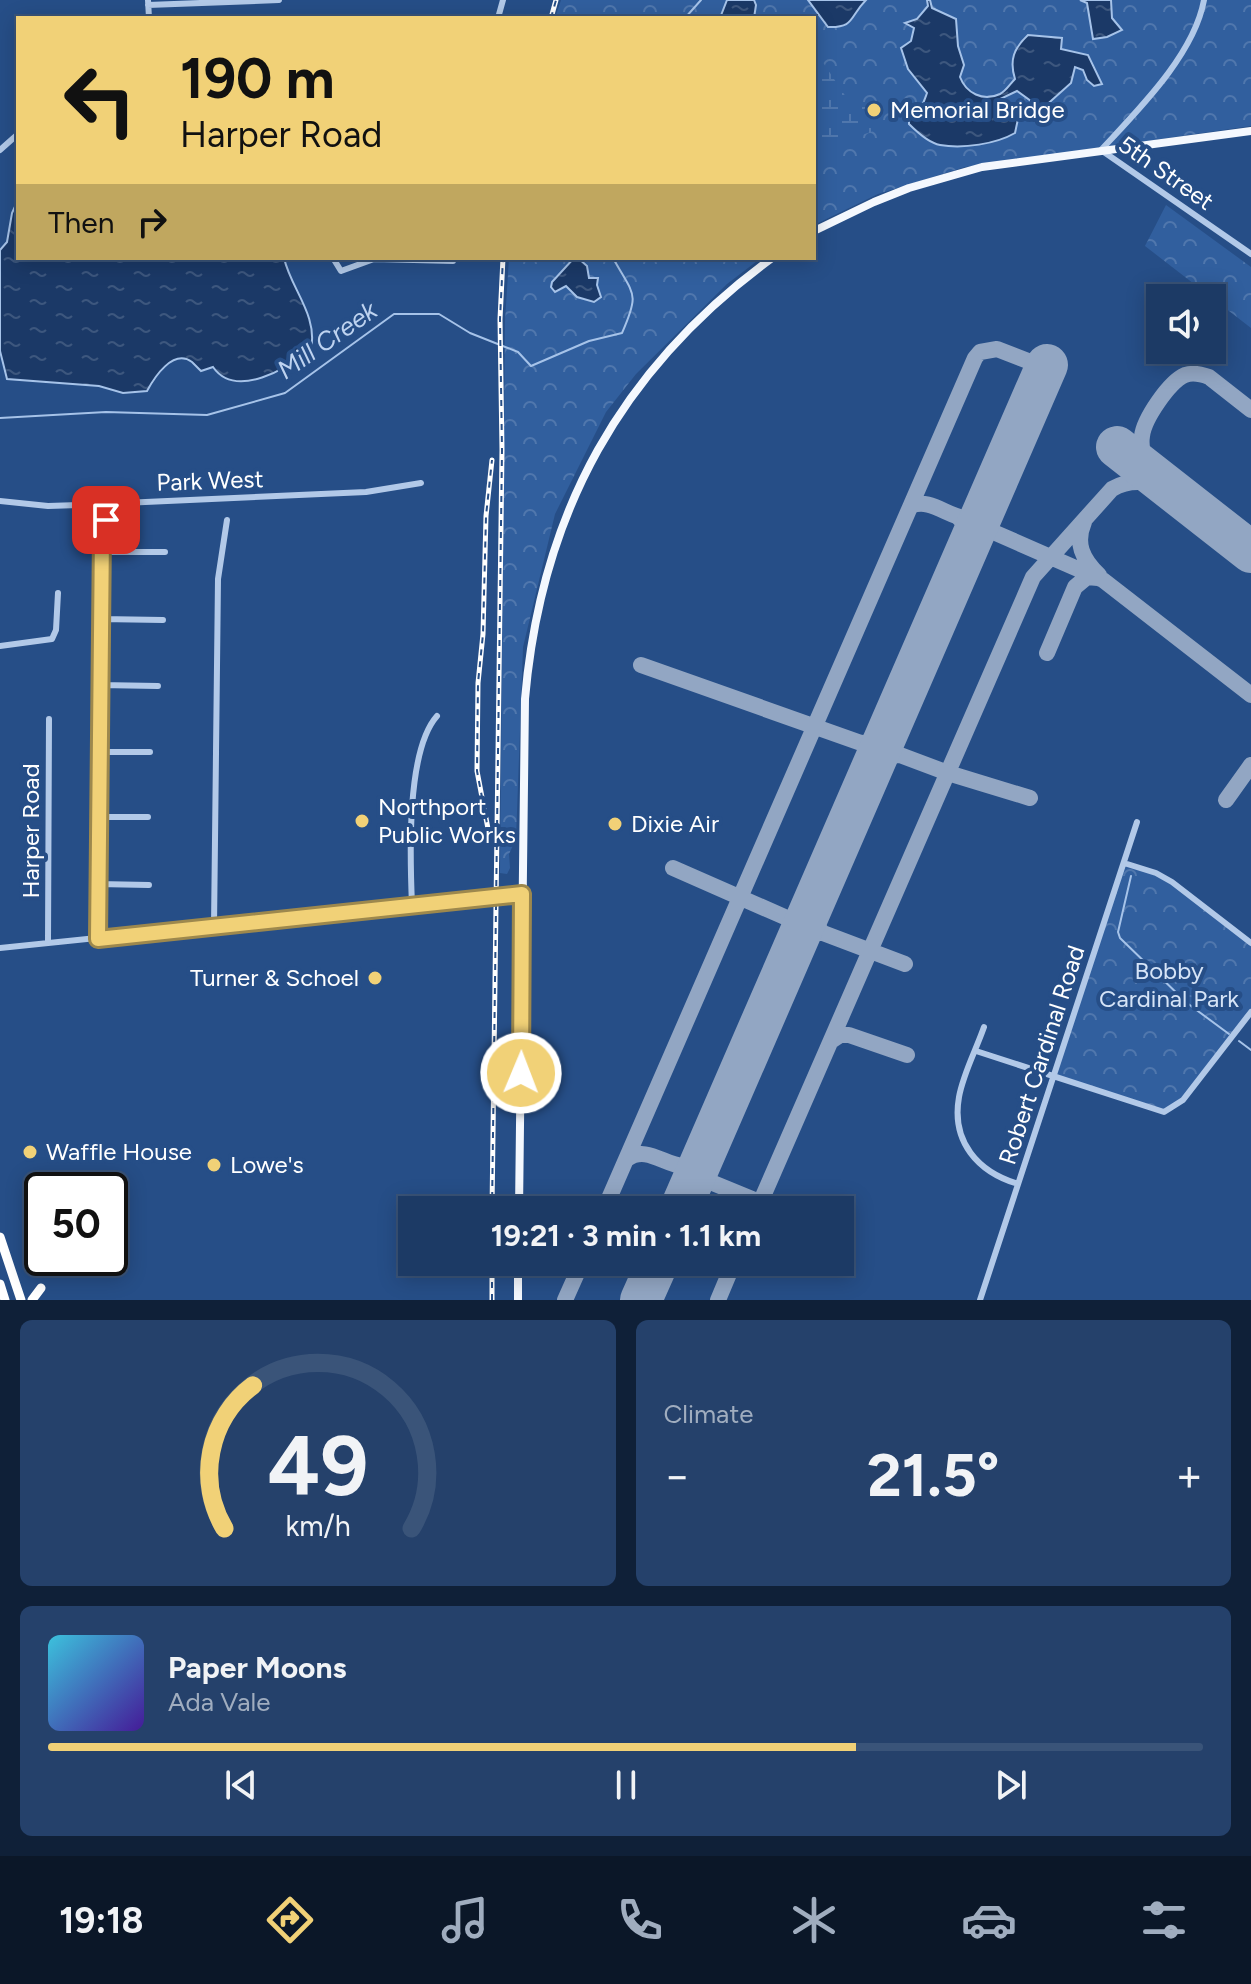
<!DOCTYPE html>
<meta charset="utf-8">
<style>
:root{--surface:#1c3a65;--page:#25416b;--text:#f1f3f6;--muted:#a0adbf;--line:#3a5479;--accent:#f1d177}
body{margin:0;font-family:Figtree,sans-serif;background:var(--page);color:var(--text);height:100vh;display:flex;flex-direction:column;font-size:30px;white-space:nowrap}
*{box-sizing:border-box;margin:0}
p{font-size:26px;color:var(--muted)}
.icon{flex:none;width:44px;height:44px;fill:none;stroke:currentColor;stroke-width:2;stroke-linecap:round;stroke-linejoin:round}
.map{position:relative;height:1300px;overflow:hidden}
.details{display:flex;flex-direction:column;gap:20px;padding:20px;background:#0f2038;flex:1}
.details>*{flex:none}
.hud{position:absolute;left:16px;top:16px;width:800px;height:244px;border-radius:0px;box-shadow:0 4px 20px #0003,0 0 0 2px var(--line);background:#f1d177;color:#111;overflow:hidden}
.buttons{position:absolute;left:1146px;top:284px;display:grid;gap:16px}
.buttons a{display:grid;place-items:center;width:80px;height:80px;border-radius:0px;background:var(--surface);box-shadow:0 4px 20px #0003,0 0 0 2px var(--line);font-size:40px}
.speed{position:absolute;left:24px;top:1172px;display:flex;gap:16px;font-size:40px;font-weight:700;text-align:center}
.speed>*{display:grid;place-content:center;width:104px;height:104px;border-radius:50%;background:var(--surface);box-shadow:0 4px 20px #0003,0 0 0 2px var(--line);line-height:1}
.speed .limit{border:4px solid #111;border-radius:12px;background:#fff;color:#111}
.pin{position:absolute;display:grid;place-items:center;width:68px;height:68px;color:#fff;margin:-34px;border-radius:16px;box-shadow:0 4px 12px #0006}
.me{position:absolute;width:88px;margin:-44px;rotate:1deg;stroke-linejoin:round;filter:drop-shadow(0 0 6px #0008)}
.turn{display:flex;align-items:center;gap:28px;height:168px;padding:0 32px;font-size:36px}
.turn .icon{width:104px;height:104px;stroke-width:2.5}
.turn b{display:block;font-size:56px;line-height:68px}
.then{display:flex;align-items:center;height:76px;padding:0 32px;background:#0003;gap:16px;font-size:30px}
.big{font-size:60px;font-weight:700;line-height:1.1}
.details .card{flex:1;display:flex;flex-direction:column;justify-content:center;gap:12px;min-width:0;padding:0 28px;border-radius:12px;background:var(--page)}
.details .dial{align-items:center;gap:0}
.dial svg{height:208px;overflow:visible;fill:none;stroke:var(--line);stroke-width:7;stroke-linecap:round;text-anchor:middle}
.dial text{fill:var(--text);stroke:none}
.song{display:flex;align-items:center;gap:24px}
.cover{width:96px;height:96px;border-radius:12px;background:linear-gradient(135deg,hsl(190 70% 55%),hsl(260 70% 35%))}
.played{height:8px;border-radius:4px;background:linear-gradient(90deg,var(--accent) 70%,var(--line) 70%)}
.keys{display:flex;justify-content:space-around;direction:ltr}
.heat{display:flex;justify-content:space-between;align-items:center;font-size:44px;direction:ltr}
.details .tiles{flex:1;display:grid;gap:20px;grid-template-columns:1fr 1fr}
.card:last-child{grid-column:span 2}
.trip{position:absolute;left:398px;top:1196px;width:456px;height:80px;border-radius:0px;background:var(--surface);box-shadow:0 4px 20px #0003,0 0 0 2px var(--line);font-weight:700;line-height:80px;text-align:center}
.tab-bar{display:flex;height:128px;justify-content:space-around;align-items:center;background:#0b1728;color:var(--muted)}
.tab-bar .icon{width:56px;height:56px}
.tab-bar .current{color:var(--accent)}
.tab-bar b{font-size:36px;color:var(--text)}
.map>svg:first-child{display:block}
</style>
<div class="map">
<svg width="1251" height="1300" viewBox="0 0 1251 1300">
<defs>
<pattern id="forest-crowns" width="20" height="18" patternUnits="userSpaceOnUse" patternTransform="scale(2)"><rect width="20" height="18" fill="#315f9e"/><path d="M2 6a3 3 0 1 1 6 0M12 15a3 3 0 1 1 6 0" fill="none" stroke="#5077ad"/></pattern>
<pattern id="wetland-marsh" width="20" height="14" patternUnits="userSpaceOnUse" patternTransform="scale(2)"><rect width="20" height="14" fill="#315f9e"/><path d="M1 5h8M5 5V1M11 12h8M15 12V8" fill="none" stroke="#5077ad"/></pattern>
<pattern id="water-ripples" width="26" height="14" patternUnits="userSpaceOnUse" patternTransform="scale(2)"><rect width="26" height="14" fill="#1b3967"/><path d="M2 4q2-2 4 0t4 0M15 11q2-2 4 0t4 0" fill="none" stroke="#3d577e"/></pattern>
</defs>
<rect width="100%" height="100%" fill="#264e87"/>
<path fill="url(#forest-crowns)" d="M561,0H1251V126L965,167L878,194L814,225V18H555Z
M1166,205L1251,267V328L1145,246Z
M509,258H761L727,284L636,374L606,412L555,514L523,647L516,839L509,854L510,868L507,874L500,873L505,321Z
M1124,863L1156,873L1251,943V1012L1183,1100L1164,1112L1053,1077Z"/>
<path fill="url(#wetland-marsh)" d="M820,58L846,97L868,108L879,129L814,152V59Z"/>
<path fill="url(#water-ripples)" stroke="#a6c3e9" stroke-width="2" d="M727,0H754L756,5L754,18H720Z
M808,0H866C849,17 855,28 828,27Z
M927,0H930L932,8L956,19L958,46L964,65L960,77C966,93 983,102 1000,94C1006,91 1010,84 1015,79C1009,60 1014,48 1028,35L1062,38L1061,49L1088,55L1102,84L1094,86L1087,80L1083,70L1075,67L1071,83L1042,109L1017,91L1000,99L1018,119L1015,133C996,144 963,149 940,145C929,143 917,132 909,124V115C921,112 923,104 927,93L908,69L901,48L911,41L914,28L905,23L917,19L928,6Z
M1080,0H1111L1112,18L1122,30L1107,37L1093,39L1087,3Z
M18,200V258H284C291,289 318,315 311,349C288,368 236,400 213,367L201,371C198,368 195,365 192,362C173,348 154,378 147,391L123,393L99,386L7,379L0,351V250L7,242L12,213Z
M574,258H578L587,266L589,278H598L597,285L601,297L594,302L577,297L566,286L555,292L551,287L552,282Z"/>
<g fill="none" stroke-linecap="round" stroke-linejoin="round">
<path stroke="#a6c3e9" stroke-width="2" d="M685,18L701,0
M0,418L106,412L207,415L285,393L394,314H439L470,333L518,352L531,366L589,341L622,333C640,292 634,296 613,258
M1131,876L1118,932L1120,938L1187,1003L1229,1034
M1239,1041L1251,1050"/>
<path stroke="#92a6c3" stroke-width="16" d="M1149,473C1145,461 1140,449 1142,436C1144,419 1169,382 1185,375C1193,372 1201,374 1209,377L1251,410
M911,506C936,494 962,535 984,510
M984,510L986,525L991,531L1103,580L1251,695
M958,517L969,528V545
M1084,522C1075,543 1082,559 1099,575
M1047,653L1075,587L1087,577L1098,578
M641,665L861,743L877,742L888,731
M872,769L883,756L900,755L948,773L1030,798
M1226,800L1251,765
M673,868L787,918L792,923L797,941L809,933H823L905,964
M812,907V922L823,933
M831,1041L840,1035H849L907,1055
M627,1159C653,1140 678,1184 703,1157
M688,1192L700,1182L708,1181L779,1210
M604,1210L975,358L980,352L997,349L1046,368
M757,1210L1033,577L1112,489C1131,478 1149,482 1169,488
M565,1300L582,1262
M718,1300L734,1262"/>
<path stroke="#92a6c3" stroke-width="42" d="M1117,447L1251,552
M680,1210L1047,365
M641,1300L658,1262"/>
<path stroke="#b2c9e8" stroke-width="6" d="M148,0L149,18
M1204,0C1194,55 1138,110 1101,150L1251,254
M148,5L279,0
M498,18L503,0
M0,150L18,134
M333,258L341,271L374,259L453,261V258
M0,501L48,506L79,505L366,492L421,483
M102,552H165
M101,619L163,620
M0,646L52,639L56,630L58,593
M100,685L158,686
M100,752H150
M100,817H148
M1124,863L1156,873L1172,882L1251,943
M98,884L149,885
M412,905C410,858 406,751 437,716
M214,927L218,579L227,520
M98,939L102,532L106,520
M48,943L49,719
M0,948L522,894
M984,1027C976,1050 963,1074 959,1097C951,1142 978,1172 1018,1184
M976,1051L1164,1112L1183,1100L1251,1012
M980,1300L1137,822"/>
<path stroke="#f4f8fe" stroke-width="8" d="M814,231L874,202L909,188L982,167L1251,131
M519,1210L525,699C541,513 621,368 772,258
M518,1300V1262"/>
<path stroke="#fff" stroke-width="9" d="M0,1237L21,1300
M0,1284L5,1300
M32,1300L41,1288"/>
<defs>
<path id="rail" d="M551,18L556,0
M489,834L477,771L478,683L483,634L486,516L492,460
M492,1210L502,450L500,319L503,258
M492,1300V1262"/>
</defs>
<use href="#rail" stroke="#fff" stroke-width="5"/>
<use href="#rail" stroke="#264e87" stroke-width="2" stroke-dasharray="6" stroke-linecap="butt"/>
</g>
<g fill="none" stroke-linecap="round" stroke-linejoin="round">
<defs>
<path id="route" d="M106,520L102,532L98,939L522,894L521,1073"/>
</defs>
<use href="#route" stroke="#9d884d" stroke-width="20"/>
<use href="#route" stroke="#f1d177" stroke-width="14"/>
</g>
<g fill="#f1d177" stroke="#264e87" stroke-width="3">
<circle cx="874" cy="110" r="8"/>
<circle cx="362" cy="821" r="8"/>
<circle cx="615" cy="824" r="8"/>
<circle cx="375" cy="978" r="8"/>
<circle cx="30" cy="1152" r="8"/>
<circle cx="214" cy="1165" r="8"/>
</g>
<g text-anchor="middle" stroke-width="8" stroke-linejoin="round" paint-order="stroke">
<g font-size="24" fill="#fff" stroke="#264e87" text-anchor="start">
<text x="890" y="118">Memorial Bridge</text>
<text x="378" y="815">Northport<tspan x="378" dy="28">Public Works</tspan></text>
<text x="631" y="832">Dixie Air</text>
<text x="359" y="986" text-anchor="end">Turner &amp; Schoel</text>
<text x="46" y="1160">Waffle House</text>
<text x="230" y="1173">Lowe's</text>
</g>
<g font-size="24" fill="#fff" stroke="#264e87">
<text transform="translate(1166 173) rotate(35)" y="8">5th Street</text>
<text transform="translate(210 481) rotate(-2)" y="8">Park West</text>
<text transform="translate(31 831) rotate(-90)" y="8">Harper Road</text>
<text transform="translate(1042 1055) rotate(-72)" y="8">Robert Cardinal Road</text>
</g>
<g font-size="24" fill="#d6e4f7" stroke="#264e87">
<text x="1169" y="979">Bobby<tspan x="1169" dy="28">Cardinal Park</tspan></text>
</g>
<g font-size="26" font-style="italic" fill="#bed3f0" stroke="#264e87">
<text transform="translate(327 340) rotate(-35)" y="9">Mill Creek</text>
</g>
</g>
</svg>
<div class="buttons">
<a><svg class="icon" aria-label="sound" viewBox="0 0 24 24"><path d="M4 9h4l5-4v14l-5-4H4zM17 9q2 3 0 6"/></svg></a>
</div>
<div class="speed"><div class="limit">50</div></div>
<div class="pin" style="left:106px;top:520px;background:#d93025"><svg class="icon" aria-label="arrive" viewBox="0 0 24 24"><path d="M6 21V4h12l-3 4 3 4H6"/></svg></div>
<svg class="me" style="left:521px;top:1073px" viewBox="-20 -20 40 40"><circle r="17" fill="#f1d177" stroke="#fff" stroke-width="3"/><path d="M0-11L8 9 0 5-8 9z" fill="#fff"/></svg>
<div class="trip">19:21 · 3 min · 1.1 km</div>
<div class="hud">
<div class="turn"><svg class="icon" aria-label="left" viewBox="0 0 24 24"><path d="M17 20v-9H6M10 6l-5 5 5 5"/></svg><div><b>190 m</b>Harper Road</div></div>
<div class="then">Then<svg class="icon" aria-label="right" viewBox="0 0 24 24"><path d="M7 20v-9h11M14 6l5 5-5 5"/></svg></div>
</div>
</div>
<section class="details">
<div class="tiles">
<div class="card dial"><svg viewBox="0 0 100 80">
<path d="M14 69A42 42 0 1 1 86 69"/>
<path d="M14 69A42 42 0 0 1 25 14" stroke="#f1d177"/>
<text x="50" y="56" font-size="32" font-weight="700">49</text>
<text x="50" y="72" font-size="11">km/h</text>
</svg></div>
<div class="card"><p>Climate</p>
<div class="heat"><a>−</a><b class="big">21.5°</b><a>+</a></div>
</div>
<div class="card">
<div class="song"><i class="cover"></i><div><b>Paper Moons</b><p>Ada Vale</p></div></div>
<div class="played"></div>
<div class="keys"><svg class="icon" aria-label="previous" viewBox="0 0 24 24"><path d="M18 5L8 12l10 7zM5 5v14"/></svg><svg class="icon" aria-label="pause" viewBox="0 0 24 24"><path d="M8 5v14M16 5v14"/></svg><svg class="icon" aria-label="next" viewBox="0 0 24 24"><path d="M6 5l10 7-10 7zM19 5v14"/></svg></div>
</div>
</div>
</section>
<nav class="tab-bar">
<b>19:18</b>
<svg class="icon current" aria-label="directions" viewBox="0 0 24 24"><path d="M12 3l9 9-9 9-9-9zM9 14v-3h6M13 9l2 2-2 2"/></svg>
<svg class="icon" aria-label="music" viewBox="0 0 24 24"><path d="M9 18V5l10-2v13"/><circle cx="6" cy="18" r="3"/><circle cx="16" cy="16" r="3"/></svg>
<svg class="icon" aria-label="phone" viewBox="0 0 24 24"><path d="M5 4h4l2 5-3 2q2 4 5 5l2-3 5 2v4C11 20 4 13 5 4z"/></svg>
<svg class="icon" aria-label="climate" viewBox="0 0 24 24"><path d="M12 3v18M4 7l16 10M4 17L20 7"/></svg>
<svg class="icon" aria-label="car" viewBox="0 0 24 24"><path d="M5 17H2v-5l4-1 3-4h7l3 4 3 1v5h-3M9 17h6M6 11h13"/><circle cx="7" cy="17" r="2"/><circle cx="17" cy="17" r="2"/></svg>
<svg class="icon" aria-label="filters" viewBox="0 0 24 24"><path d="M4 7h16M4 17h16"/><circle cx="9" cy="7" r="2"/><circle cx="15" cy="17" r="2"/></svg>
</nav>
